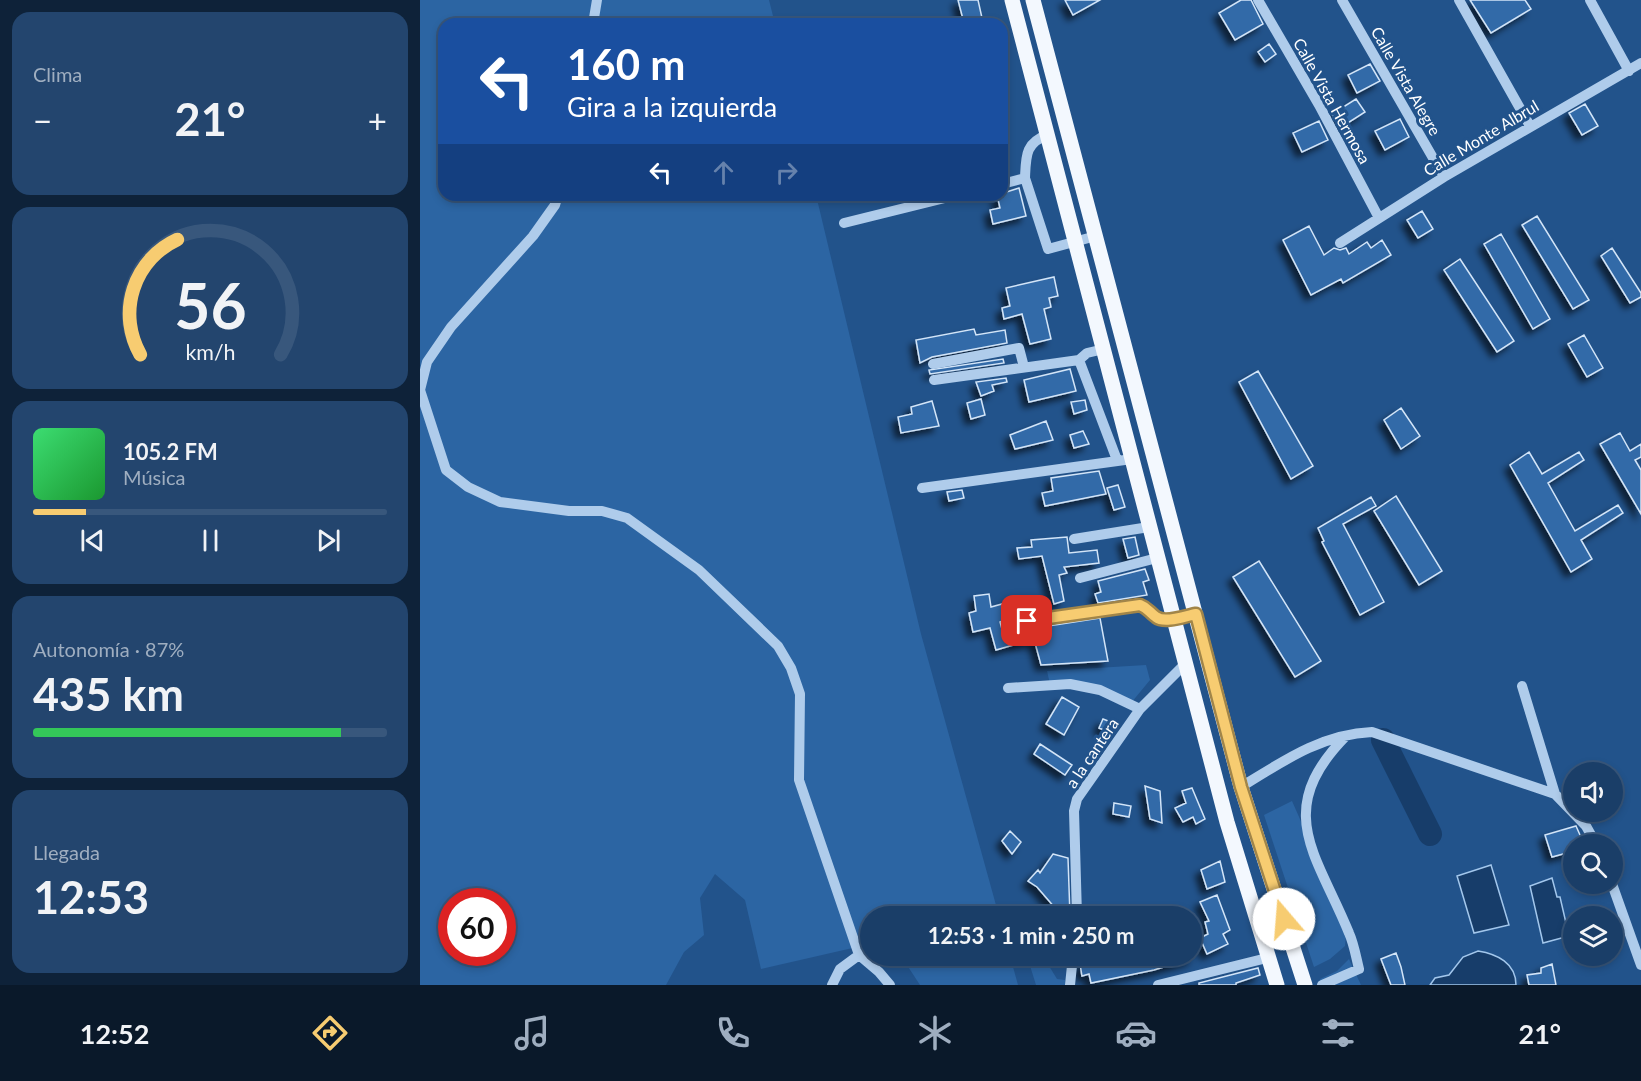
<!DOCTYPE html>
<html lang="es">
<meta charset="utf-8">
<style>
:root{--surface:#1a3e68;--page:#23456e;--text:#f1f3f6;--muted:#9faec0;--line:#38577c;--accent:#f7cc71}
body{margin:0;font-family:Lato,sans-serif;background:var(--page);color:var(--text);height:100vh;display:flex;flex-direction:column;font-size:22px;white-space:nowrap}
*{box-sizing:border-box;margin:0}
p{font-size:20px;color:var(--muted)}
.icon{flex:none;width:33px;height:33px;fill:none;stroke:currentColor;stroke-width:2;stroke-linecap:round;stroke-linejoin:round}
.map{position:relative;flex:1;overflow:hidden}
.side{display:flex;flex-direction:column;gap:12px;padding:12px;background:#0e2239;width:420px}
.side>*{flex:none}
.top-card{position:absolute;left:18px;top:18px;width:570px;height:183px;border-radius:18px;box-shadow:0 3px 9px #0003,0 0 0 2px var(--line);background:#1a4fa0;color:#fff;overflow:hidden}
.buttons{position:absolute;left:1143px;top:762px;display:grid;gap:12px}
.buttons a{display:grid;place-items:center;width:60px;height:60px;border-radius:50%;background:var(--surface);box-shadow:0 3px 9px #0003,0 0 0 2px var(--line);font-size:30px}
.speed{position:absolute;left:18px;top:888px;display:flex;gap:12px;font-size:30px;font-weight:700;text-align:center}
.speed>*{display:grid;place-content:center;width:78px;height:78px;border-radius:50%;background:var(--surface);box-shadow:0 3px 9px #0003,0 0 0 2px var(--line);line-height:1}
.speed .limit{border:9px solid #d22;background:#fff;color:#111}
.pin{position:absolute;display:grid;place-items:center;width:51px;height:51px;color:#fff;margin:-26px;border-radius:12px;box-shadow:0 3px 9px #0006}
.me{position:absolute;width:66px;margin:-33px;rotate:342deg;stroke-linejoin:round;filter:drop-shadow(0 0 4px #0008)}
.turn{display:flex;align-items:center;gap:21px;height:126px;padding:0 30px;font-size:27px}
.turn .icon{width:78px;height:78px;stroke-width:2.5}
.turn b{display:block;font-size:42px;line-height:51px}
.lanes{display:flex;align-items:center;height:57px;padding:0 30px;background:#0003;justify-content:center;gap:30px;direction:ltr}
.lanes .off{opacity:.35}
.big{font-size:45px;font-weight:700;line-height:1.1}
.side .card{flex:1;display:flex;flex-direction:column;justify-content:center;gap:9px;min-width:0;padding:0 21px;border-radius:18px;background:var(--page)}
.side .dial{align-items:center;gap:0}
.dial svg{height:156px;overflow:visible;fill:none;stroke:var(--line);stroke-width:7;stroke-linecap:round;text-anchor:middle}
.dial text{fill:var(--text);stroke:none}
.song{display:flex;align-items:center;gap:18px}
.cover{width:72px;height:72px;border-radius:9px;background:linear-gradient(135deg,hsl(140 70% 55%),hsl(130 70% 35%))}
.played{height:6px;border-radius:3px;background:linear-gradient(90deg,var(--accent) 15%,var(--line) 15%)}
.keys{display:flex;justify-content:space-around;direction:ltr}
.heat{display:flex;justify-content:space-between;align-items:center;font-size:33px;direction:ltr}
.charge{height:9px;border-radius:4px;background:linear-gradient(90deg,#34c759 87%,var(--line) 0)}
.trip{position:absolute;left:440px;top:906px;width:342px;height:60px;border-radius:30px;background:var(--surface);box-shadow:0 3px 9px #0003,0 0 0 2px var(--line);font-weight:700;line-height:60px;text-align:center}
.tabs{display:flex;height:96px;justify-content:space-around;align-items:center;background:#0a192a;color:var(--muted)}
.tabs .icon{width:42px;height:42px}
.tabs .selected{color:var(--accent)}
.tabs b{font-size:27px;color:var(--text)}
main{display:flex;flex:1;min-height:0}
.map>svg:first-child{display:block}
</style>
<main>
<section class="side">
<div class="card"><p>Clima</p>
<div class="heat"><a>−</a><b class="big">21°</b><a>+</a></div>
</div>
<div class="card dial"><svg viewBox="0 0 100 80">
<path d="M14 69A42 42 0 1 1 86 69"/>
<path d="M14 69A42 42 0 0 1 33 10" stroke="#f7cc71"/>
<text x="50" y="56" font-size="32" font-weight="700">56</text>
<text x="50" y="72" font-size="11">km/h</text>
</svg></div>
<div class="card">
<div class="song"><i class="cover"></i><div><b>105.2 FM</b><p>Música</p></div></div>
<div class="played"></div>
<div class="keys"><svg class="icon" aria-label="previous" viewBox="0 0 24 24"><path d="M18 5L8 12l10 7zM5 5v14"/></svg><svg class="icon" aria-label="pause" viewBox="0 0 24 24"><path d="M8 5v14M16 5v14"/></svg><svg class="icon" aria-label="next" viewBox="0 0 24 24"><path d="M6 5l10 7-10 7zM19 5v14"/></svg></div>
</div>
<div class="card"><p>Autonomía · 87%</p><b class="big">435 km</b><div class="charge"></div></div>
<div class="card"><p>Llegada</p><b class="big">12:53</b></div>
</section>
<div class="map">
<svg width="1221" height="985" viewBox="0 0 1221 985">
<defs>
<filter id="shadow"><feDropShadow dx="-5.5" dy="5.5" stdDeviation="3" flood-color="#0009"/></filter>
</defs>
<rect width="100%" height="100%" fill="#22538b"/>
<path fill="#2c65a3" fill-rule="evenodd" d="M0,0H349L355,24H24V195H396L501,634L579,916H450V944L341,969L325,900L295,874L280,898L284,935L264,952L246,985H0ZM32,902H82V952H32Z
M726,665L730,680L711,703L681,687L630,684L627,671Z
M872,801L927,926L925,946L910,959L894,967L844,815Z
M481,956H590L598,985H500Z
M607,956H623L637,979L645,980V985H616Z
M929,959L941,985H901L900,979L917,971Z"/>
<path fill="#173d6a" stroke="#a3c7ec" stroke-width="1.5" d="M1071,865L1089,925L1054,933L1037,876Z
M1132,878L1137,897H1140L1149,936L1123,943L1110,886Z
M1058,951C1077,954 1096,963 1096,985H1010L1015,978L1029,975L1043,957Z"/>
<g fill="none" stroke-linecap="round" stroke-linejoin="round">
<path stroke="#173d6a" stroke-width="24" d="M963,740L1010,834"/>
</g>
<path fill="#326aa8" stroke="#d3e5f8" stroke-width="1.5" filter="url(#shadow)" d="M538,0H558L562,18L544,23Z
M645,0H680L653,15Z
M821,0H831L843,24L815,40L799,13Z
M1050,0H1105L1111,9L1071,33Z
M849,44L856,54L845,62L838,52Z
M950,64L960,81L937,93L928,75Z
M936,99L945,112L920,128L912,114Z
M1165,104L1178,126L1162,135L1149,113Z
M980,119L989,137L965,150L955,131Z
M899,121L908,140L882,152L873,133Z
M599,188L606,216L573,224L570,210L580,208L577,195Z
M1002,211L1013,229L998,238L987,220Z
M1117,216L1169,300L1153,309L1102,225Z
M889,226L904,255L914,248L920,250L926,248L929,254L947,242L951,248L962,240L971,255L923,283L921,279L891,295L863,240Z
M1081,234L1130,319L1113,329L1064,244Z
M1192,248L1221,293V297L1210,303L1181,256Z
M1040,259L1094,341L1077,352L1024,270Z
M634,277L638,296L629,298L631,307L624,309L631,339L610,344L602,314L584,319L582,308L590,306L586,288Z
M554,329L556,335L585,330L587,343L512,357L500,363L496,340Z
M1164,335L1183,368L1167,377L1148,344Z
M583,359L584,363L510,374L509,370Z
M650,369L656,391L609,402L604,380Z
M838,371L893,466L871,479L819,382Z
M586,378L587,382L572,385L574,391L561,396L556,382Z
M561,399L565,415L551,419L547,403Z
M665,400L667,410L654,414L651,402Z
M512,401L519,426L481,433L478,417L492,414L491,407Z
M981,408L1000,436L981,449L964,420Z
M626,421L633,440L595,449L590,435Z
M663,431L669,444L654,448L650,435Z
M1200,433L1210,451L1221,444V457L1215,460L1221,470V514L1180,444Z
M1109,452L1122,474L1159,452L1164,460L1128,483L1155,531L1198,505L1203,513L1161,540L1172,559L1151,572L1090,465Z
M679,471L686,494L625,506L622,493L633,491L631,478Z
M698,485L705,507L694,510L687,488Z
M542,490L544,498L529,501L527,492Z
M976,496L1022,571L999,585L954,511Z
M951,497L956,506L923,524L964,602L940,615L902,542L904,541L898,528Z
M647,537L649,553L677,550L679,563L644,567L647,573L639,575L644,601L634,604L622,556L599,559L597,548L612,547L611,540Z
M715,537L719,555L708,558L703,539Z
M839,561L901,661L875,677L813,577Z
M725,569L729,580L723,582L727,595L678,603L675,594L681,592L678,581Z
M569,594L571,607L593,601L597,616L580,622L583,633L680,618L688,661L621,665L614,639L576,650L570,628L553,632L549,613L556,611L554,596Z
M642,697L659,707L644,735L626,724Z
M683,719L696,724L689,732L679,728Z
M620,744L652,765L645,775L614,754Z
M725,786L740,791L742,823L730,819Z
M772,788L785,819L776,824L773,817L763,822L755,808L766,803L762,791Z
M694,803L711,806L709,817L693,814Z
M1156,826L1164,844H1154V851L1132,857L1125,835Z
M590,831L601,842L592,854L582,841Z
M633,854L648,858L650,916H642L617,887L608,881L618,870L620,873Z
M800,861L805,882L787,889L781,870Z
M797,895L810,930L803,934L808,944L787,954L780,938L788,934L785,922L789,921L780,902Z
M976,953L981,967L985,985H971L961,959Z
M704,956H772L773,958L734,970L671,983L669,974L662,976L660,964Z
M1132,964L1136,985H1109L1107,975L1121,973V968Z
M838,968L840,975L816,983V985H779V983Z"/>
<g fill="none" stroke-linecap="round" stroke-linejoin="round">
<path stroke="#afcceb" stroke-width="10" d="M838,0L899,105L959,218
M922,0L1024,177
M1039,0L1110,126
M1170,0L1209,71
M173,24L177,0
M605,178L628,249L676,236
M582,184L605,178C606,155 605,143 629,134
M138,195L135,205L113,236L31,327L7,362L0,390L26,470L48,487L80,502L149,511H182L207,518L279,570L358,646L371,668L380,694L379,780L439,955
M424,223L537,195
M920,243L1024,177L1221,63
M659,360L697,460
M513,364L599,348L604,367
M514,380L659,360L667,353L684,349
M502,488L712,459
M654,539L729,527
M660,578L737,558
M607,621L720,605C728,608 729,613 736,617C745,624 765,616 775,614
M1102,686L1135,794
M588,688L650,684L680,690L720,709
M821,787C863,761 902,734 952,732L1135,794L1166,826L1176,844
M1192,884L1221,965
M657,916L654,811L657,799L720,709L766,663
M412,985L420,969L439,955L459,972L470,985
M650,985L653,956
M738,985L847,958
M902,985L939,969C936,957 934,944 929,933C897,854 852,811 926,736"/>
<path stroke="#f3f8fe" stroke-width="15" d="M592,0L807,822L857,985
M613,0L821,787L885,985"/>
</g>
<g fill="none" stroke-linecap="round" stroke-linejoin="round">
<defs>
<path id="route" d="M607,621L720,605C728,608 729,612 736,617C745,624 765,616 776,614L821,787L864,919"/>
</defs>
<use href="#route" stroke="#a18549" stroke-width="15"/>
<use href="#route" stroke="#f7cc71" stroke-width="10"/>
</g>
<g text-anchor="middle" stroke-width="6" stroke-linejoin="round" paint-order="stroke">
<g font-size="16" fill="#fff" stroke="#22538b">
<text transform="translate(986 81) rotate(60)" y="6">Calle Vista Alegre</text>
<text transform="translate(912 101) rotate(61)" y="6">Calle Vista Hermosa</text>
<text transform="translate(1061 138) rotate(-31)" y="6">Calle Monte Albrul</text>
<text transform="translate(672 753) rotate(-56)" y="6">a la cantera</text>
</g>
</g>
</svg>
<div class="buttons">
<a><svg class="icon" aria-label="sound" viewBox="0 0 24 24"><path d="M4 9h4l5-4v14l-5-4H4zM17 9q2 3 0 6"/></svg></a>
<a><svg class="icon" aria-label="search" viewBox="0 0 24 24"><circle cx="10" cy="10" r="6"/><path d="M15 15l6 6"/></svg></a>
<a><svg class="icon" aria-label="layers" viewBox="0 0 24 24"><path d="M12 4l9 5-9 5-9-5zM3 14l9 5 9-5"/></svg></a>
</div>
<div class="speed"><div class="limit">60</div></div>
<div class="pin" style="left:607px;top:621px;background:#d93025"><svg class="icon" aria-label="arrive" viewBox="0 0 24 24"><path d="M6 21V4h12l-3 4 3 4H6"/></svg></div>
<svg class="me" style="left:864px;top:919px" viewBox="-20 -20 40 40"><circle r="19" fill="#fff"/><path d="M0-13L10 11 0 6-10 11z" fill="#f7cc71"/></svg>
<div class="trip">12:53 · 1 min · 250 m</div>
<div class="top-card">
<div class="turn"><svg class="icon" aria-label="left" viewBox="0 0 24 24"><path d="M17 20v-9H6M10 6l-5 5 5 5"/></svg><div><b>160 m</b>Gira a la izquierda</div></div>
<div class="lanes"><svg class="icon" aria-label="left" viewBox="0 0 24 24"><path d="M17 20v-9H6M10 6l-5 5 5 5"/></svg><svg class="icon off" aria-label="ahead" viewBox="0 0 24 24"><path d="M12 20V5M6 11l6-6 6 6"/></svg><svg class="icon off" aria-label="right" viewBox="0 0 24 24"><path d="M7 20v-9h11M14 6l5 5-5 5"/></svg></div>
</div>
</div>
</main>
<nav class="tabs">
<b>12:52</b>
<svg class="icon selected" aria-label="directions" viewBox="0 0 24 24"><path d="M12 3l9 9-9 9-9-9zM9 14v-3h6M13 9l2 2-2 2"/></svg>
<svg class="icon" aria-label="music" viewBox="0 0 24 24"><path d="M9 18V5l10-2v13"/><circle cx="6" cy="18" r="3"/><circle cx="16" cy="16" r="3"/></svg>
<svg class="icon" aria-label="phone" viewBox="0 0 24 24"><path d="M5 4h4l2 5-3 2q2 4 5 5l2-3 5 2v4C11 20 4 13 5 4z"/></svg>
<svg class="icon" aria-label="climate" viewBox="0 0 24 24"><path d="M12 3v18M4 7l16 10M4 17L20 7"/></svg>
<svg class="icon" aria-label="car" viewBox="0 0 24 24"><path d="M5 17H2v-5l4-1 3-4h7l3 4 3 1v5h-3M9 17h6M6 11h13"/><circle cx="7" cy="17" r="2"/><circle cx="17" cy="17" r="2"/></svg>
<svg class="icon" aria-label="filters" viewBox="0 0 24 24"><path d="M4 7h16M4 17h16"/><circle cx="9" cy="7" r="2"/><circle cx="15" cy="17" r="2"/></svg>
<b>21°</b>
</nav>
